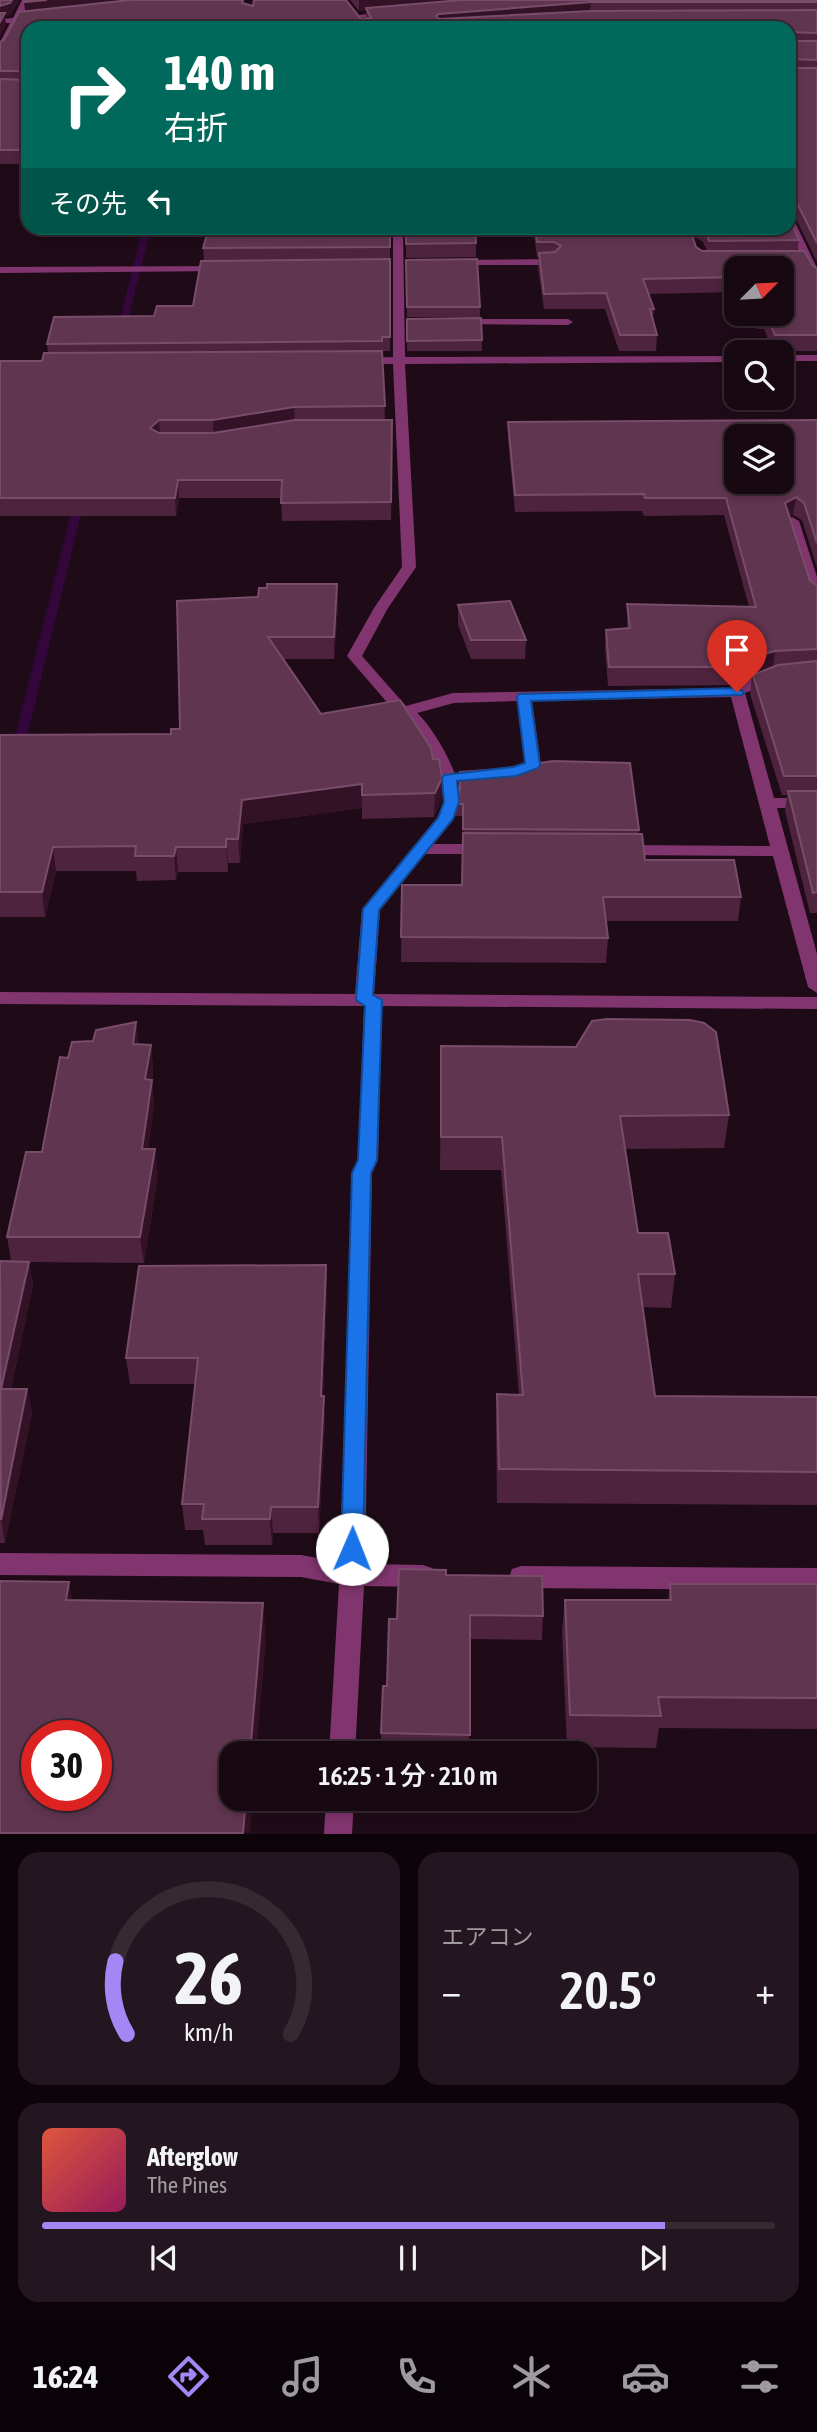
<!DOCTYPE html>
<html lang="ja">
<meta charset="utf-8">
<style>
:root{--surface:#170812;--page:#241620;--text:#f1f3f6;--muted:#9e9a9f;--line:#362932;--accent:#a586f5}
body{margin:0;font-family:"Asap Condensed","Noto Sans JP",sans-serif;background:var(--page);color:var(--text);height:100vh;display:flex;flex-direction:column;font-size:26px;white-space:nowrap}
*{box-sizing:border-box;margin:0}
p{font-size:23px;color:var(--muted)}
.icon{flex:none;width:38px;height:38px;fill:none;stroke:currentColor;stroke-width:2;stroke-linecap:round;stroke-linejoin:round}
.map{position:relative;height:1834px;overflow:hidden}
.side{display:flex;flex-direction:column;gap:18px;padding:18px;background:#0d040a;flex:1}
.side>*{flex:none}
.guide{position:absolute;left:21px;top:21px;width:775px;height:214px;border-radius:21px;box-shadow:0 4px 10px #0003,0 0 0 2px var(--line);background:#00695c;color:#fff;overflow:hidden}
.needle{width:46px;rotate:66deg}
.tools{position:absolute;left:724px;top:256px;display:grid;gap:14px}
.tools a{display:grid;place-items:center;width:70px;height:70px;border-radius:14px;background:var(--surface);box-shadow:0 4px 10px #0003,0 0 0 2px var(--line);font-size:35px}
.speed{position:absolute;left:21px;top:1720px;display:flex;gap:14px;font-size:35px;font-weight:700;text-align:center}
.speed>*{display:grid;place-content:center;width:91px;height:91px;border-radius:50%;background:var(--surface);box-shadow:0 4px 10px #0003,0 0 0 2px var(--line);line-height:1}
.speed .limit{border:10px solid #d22;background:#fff;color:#111}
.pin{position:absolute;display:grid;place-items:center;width:60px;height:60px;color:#fff;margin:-72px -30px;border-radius:50% 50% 50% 0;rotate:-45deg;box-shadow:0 0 7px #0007}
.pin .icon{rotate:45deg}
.me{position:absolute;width:77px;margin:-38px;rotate:1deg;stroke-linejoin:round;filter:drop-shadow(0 0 5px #0008)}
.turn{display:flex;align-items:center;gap:24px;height:147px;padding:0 28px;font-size:32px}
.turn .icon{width:91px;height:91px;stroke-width:2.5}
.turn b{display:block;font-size:49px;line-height:60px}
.then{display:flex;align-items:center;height:66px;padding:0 28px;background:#0003;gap:14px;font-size:26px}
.big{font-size:52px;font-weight:600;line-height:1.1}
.side .tile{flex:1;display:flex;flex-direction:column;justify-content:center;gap:10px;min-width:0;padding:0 24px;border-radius:21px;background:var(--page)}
.side .dial{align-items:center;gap:0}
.dial svg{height:182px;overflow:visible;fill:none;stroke:var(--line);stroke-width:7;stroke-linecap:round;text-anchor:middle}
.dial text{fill:var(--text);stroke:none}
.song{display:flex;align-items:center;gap:21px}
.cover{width:84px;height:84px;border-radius:10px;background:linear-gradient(135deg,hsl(10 70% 55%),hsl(330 70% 35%))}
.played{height:7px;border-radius:4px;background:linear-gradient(90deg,var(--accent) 85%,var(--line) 85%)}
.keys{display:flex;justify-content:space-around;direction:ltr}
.heat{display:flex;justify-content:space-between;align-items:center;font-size:38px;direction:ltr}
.side .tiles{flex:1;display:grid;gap:18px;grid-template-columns:1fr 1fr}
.tile:last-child{grid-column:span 2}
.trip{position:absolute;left:219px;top:1741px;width:378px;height:70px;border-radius:21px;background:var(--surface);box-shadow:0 4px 10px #0003,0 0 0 2px var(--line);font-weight:600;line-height:70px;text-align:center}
.tab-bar{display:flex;height:112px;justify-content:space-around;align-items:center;background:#090307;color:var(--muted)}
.tab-bar .icon{width:49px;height:49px}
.tab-bar .selected{color:var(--accent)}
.tab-bar b{font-size:32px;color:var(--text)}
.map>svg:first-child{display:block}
</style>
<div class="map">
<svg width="817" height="1834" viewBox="0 0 817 1834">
<rect width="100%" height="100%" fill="#1f0b18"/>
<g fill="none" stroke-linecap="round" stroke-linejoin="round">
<path fill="#33073c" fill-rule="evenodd" d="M143,228H151L124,335L120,338L116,335Z
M80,494L85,497L23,753L21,756H13L11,753L75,497Z"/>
<path fill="#80356e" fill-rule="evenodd" d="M22,0H30L21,18L40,19L18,22L4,50L0,52V42L10,23H0V19L13,18Z
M390,11L393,15L356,18L352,16Z
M789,217L794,220L817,268V282L812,279L788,228Z
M393,228H403L405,357L737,356V362L405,364L416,567L388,608L362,656L406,706L453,693L734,688C758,671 788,669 817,669V677L775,681L745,693L774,798H817V808H777L817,954V993L808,987L773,856L622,855L614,850L622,845L770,846L731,697L532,701L541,765L539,768L511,777L505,775L503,772L505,769L525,762L517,701L454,703L417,713C434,728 463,778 460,802C458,818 443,832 433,844H486L494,849L486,854H425L380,910L374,994L817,997V1009L382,1006L378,1160L372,1173L365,1564L423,1565L432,1568L435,1576L432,1584L423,1587L364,1586L355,1754H329L339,1584L301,1577L0,1575V1553L301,1555L340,1562L352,1173L358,1160L364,1006L0,1004V992L355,994L362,909L437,818L444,802L441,778L408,720L398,715L347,656L374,608L402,567L393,364H359L353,361L359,358L393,357Z
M455,260L553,259L558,262L553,265H451L450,263Z
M228,266V270L224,271L0,273V267Z
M460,319H568L573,322L568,325L456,324L455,322Z
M782,355H817V361H782Z
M792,517L799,521L817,577V602L810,598L785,521Z
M521,1566L817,1568V1590L521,1588L512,1585L509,1577L512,1569Z
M326,1799H354L352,1834H324Z"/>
</g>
<path fill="#4d233d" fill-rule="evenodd" d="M25,0H244V3L253,6L361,19L366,18V11H359L350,0H817V262L796,219L790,215H789V28H28V164H0V42L4,40L25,11L24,2Z
M160,228H390V351H382L385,420H392L391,520L282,521L281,498H179L176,516H0V361H42L48,353L47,344L193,306L204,261L203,248L206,236H161Z
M406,228L476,243V257L406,258Z
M533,228H789L799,240L797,251L813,266L817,268V351H773L764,329H757L751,313H782L737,268V292L648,294L654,309L653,318L657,335L656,351H619L605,309H544L538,268L539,257H537ZM697,238L703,242L707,251H702L696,247L694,240Z
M406,260L480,307V317H407Z
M407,319L482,340V351H407Z
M817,420V568L802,520L793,515L789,517L810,581L817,585V913H810L785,811L787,795H782L750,694L752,675L733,685L608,686L605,648L606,630L627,628V604L749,607L724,515L644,516L642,511L515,512L508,438V422Z
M337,584L338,606L334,659H284L321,714L433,759L442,778L441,802L434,817L362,819V808L243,824L240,863H228V872H178L176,880L137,881L136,871H56L45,917H0V735L171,734L180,729L258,597Z
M458,605L526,640L525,659H471L458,625Z
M460,791L639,830L638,834L645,860L741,897L738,921H606L608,938L606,963L401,962L402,885H462L463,816H456V804Z
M136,1022L138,1044L151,1045L153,1070L152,1081L154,1105L148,1149L158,1175L144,1263L29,1262L33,1285L11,1389H27L32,1413L5,1543H0V1261H11L7,1237L42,1152L68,1058L93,1041Z
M441,1046L729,1115L724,1148L625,1149L638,1233L675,1274L671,1308L643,1307L655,1396L817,1397V1505L497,1503L496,1428L497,1394L519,1395L501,1170H440Z
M326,1265L327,1291L323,1396L325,1422L319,1533H273L272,1545H205L203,1530H185L182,1504L195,1384H130L126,1358Z
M446,1575L543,1616L542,1640L470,1639L469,1754H381V1733L397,1619Z
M670,1584H817V1729L659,1728L656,1748L567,1747L562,1632L565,1600H668Z"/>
<path fill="#331226" d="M12,0H20L11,15L5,17L6,25L0,37V6Z
M47,0H162L26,14L24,2Z
M359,0H502L366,8V11H359Z
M591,2L590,13L439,25L436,16L439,14Z
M792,200L790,215H789V202Z
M692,228H698L697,238L689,244L690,229Z
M294,407L295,424L214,437L213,420Z
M159,420L160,437L150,428Z
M178,480L179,498L176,516L175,498Z
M796,497L793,515L783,520L785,503Z
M337,584L338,606L334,659V637Z
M775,651L773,670L752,675L733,685L735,667L754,657Z
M442,778L441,802L434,817L435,793Z
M362,784V808L243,824L240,863L238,839L242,800Z
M226,839L228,863V872L226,847Z
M53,847L56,871L45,917L42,892Z
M176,847L178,872L176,880L174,856Z
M136,1022L139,1047L133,1044Z
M151,1045L153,1070L152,1081L154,1105L145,1174L142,1149L145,1079Z
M155,1149L158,1175L144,1263L140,1237Z
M29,1262L33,1285L6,1412L1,1389Z
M326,1265L327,1291L322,1422L321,1396Z
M27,1389L32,1413L5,1543L1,1520Z
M324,1396L325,1422L319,1533L318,1507Z
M271,1507L273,1533L272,1545L270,1519Z
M69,1582L76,1620L66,1600Z
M263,1603L266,1641L256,1754H250Z
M246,1799H253L250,1833H243Z"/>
<path fill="#603550" stroke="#794c69" stroke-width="2" fill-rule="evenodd" d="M0,0H12L10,3L0,6Z
M25,0H47L24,2Z
M130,0H243L242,3L253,6L254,0H346L361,19L371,18L366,8L462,0H817V2H591L439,14L436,16L439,19L591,11L817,10V33L790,32L789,35V28H28V72L27,71H0V42L4,40L19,12Z
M0,13H5L0,22Z
M789,40L790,41H817V60L790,59L789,62Z
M789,67L790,68H817V243L798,205L792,200L789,202Z
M28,76V150H0V79L27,80Z
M789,218L799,240L709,241L705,228H789Z
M209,228H390V247L203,248Z
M406,228H475L476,243L406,244Z
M535,228H692L690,229L696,247L702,251H804L813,266L817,268V335H775L765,313H759H782V268H737V277L643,279L654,309H650L657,335H620L606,293L544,294L539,253L555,252L561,246L554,242H537Z
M390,259V337H382V341L47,344L54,317L154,316L157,306H193L201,261Z
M477,259L480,307H407L406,260Z
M481,318L482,340L407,341V319Z
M382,351L385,406L294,407L213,420H159L150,428L159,433H213L295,420H392L391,502L281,503L282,480H178L175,498H0V361H42L44,353Z
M817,420V543L804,503L796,497L785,503L810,581L817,585V649L775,651L754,657L735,667H609L606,630L630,628L627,604L756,607L726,498H645L644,494L515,495L508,422ZM737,436H782V481H737Z
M267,584H337L334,637H268L321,714L400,700L431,748L433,759H439L442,778L435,793L362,795V784L242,800L238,839H226V847H176L174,856H135L136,846L53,847L42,892H0V735L171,734V729H180L177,601L258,597L259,588H267Z
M510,601L526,640H471L458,605Z
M817,661V776H784L753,675L778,665Z
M553,761L630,763L639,830L463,829V804H456L460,789V772L502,769Z
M788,791H817V892L813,893Z
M463,833L642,834L645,860H734L741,897H603L608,938L401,937L402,885H462Z
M607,1019L690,1020L704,1023L716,1032L729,1115L620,1116L638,1233H668L675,1274H638L655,1396L817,1397V1472L499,1469L497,1394L523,1395L502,1137H441V1046L576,1047L592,1021Z
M136,1022L133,1044L151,1045L145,1079L152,1080L142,1149H155L140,1237H7L26,1152H42L60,1057L68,1058L72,1042L93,1041L96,1030Z
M0,1261L29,1262L1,1389H27L1,1520Z
M326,1265L321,1396H324L318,1507H271L270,1519H202L204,1504H182L198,1358H126L139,1266Z
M399,1569L446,1570V1575L542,1576L543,1616L470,1615V1735L381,1733L383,1686H387L389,1619H397Z
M0,1581L69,1582L66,1600L263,1603L250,1754H231V1799H246L243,1833H0ZM37,1736H96V1796H37Z
M670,1584H817V1698L658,1697L661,1716L570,1715L565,1600H671Z"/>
<path fill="#1a73e8" stroke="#114b97" stroke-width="2" d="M737,688L744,692L742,695L531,701L540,765L538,768L516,776L457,781L459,802L453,819L379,910L373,995L382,1000L377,1160L371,1173L363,1549L360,1555L352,1558L344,1555L341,1549L352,1173L358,1160L365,1006L356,1000L363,909L438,818L444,802L442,778L444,775L513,767L525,763L517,697L519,694Z"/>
</svg>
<div class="tools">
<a><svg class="needle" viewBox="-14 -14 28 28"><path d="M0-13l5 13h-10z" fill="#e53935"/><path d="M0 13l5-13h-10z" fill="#9e9a9f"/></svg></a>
<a><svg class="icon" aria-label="search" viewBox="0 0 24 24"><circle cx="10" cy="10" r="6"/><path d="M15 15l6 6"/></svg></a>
<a><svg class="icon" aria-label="layers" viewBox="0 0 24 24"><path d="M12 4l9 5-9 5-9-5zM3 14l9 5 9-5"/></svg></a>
</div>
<div class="speed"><div class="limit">30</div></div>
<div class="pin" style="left:737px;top:692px;background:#d93025"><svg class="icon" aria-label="arrive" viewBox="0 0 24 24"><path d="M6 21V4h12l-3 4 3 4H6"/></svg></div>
<svg class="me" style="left:352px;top:1549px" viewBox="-20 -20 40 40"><circle r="19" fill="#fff"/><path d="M0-13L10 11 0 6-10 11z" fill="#1a73e8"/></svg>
<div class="trip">16:25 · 1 分 · 210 m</div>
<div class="guide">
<div class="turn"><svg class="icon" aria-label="right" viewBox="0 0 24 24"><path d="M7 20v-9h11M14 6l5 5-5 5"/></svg><div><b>140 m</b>右折</div></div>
<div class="then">その先<svg class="icon" aria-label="left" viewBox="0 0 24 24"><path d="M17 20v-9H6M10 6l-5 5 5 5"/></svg></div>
</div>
</div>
<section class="side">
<div class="tiles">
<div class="tile dial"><svg viewBox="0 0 100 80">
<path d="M14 69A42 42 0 1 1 86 69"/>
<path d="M14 69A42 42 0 0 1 9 37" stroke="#a586f5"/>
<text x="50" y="56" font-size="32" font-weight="700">26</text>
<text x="50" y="72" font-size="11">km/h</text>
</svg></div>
<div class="tile"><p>エアコン</p>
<div class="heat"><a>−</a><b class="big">20.5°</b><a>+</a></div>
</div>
<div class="tile">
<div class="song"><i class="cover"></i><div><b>Afterglow</b><p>The Pines</p></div></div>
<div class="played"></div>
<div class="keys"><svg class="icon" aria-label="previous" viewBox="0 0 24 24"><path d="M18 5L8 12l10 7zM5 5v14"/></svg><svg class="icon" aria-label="pause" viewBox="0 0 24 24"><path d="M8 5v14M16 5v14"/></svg><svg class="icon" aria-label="next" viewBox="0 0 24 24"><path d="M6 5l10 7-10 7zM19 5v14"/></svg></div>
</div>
</div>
</section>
<nav class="tab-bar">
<b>16:24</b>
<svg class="icon selected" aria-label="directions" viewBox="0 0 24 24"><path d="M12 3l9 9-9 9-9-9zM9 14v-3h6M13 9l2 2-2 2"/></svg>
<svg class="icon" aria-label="music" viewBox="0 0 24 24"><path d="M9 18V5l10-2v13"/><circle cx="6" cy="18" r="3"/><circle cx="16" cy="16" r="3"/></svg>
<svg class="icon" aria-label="phone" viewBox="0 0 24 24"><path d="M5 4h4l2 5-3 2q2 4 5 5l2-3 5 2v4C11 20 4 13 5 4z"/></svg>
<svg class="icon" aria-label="climate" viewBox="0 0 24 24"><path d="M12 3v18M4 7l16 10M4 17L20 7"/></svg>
<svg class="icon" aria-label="car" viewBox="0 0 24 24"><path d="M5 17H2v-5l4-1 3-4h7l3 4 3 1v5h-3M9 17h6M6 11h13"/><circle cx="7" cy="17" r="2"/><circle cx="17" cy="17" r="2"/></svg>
<svg class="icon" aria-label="filters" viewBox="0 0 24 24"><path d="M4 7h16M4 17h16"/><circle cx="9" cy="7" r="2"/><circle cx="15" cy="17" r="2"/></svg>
</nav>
